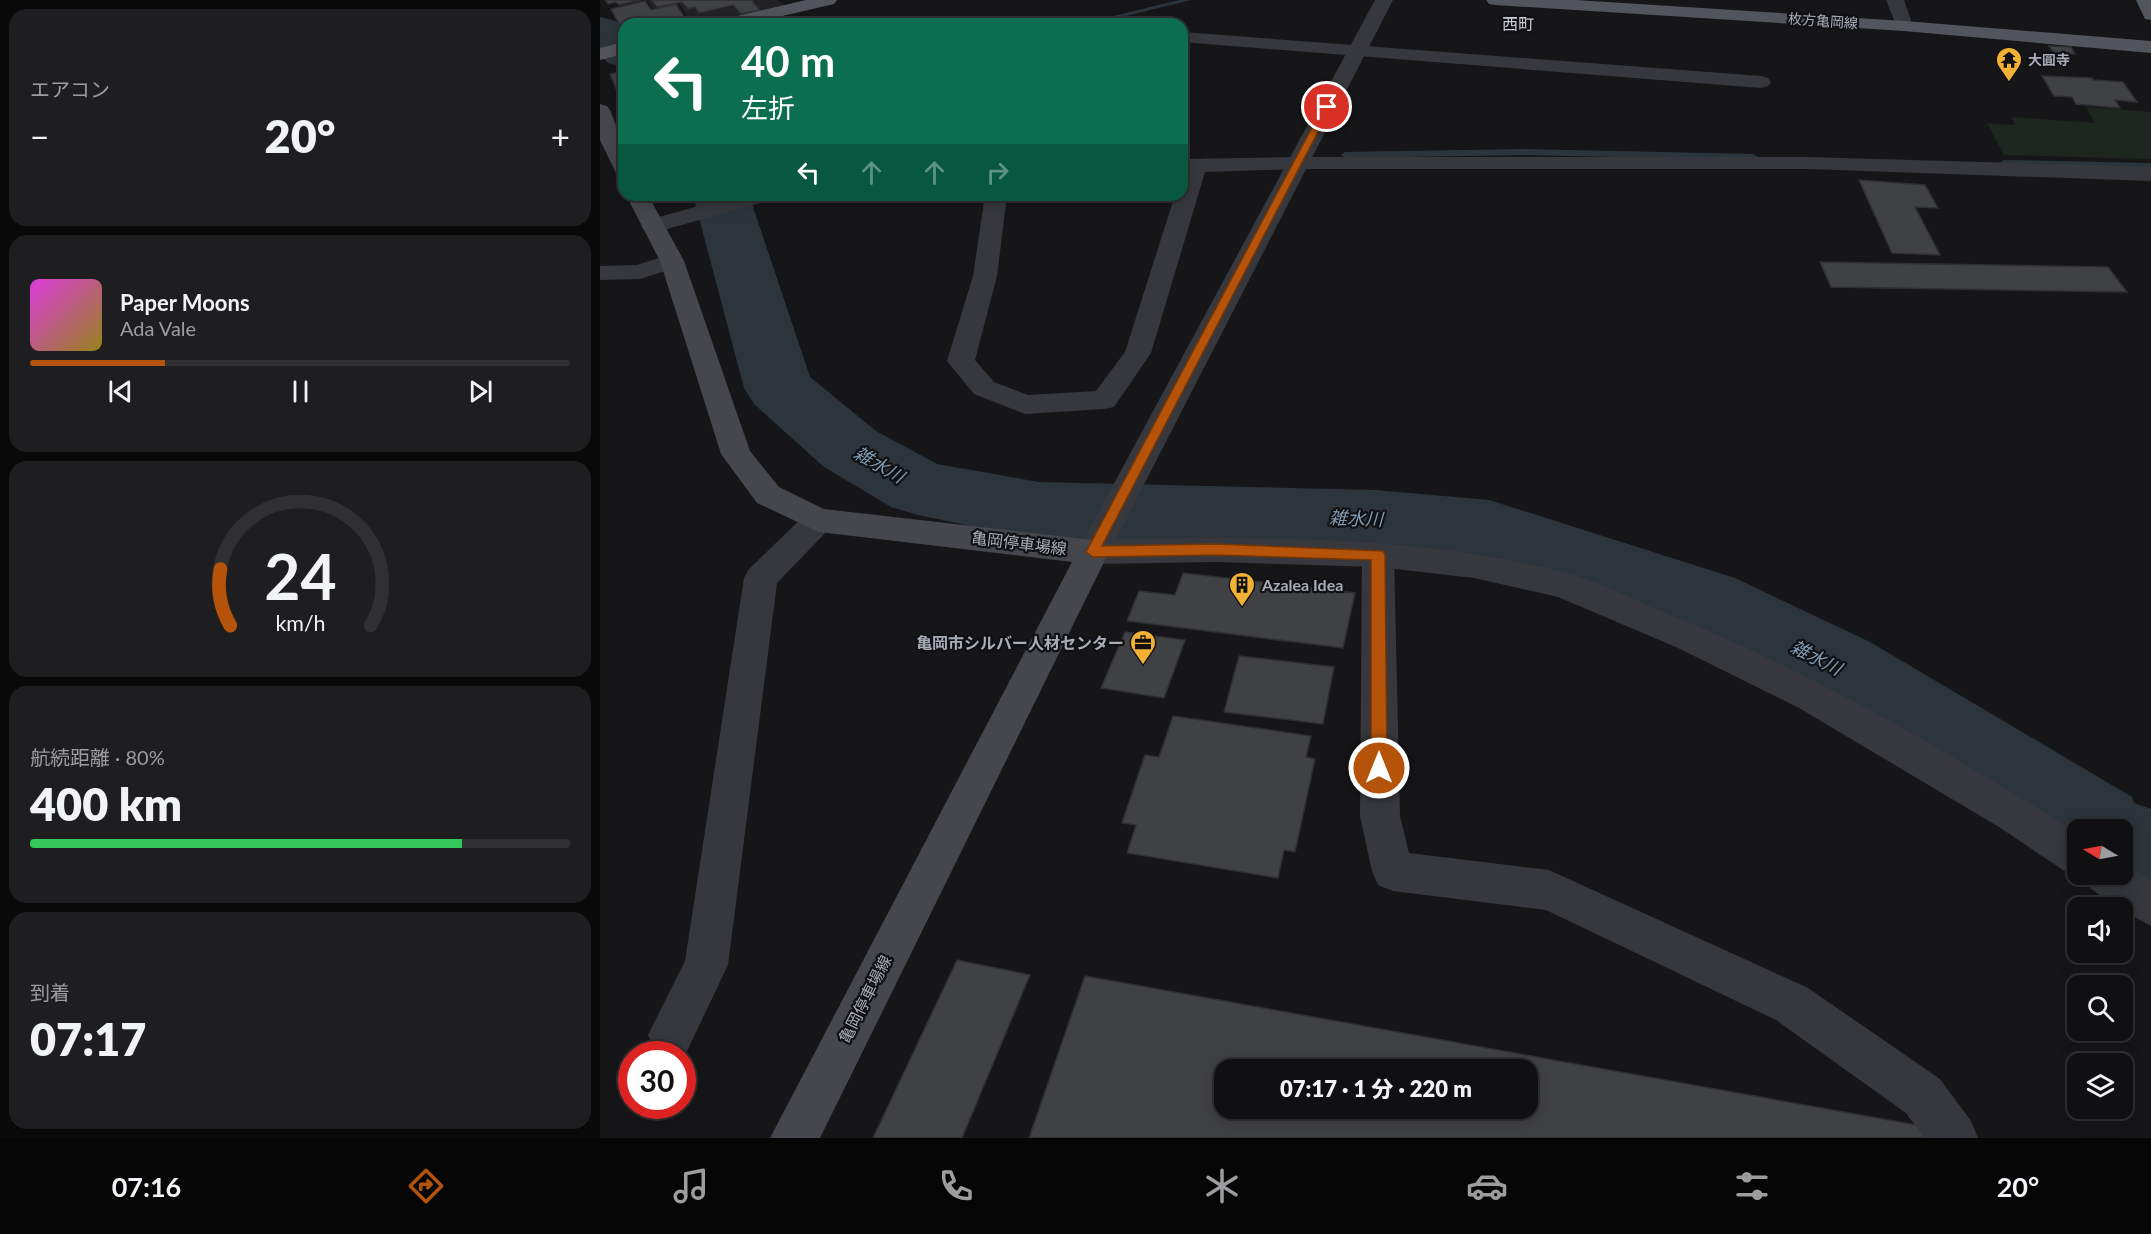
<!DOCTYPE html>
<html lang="ja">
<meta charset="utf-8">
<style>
:root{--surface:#101012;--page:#1e1e20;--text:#f1f3f6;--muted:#9c9d9f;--line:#303032;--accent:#b45309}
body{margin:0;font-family:Lato,"Noto Sans JP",sans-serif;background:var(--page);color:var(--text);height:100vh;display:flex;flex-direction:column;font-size:22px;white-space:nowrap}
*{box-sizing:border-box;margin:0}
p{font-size:20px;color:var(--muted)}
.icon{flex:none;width:33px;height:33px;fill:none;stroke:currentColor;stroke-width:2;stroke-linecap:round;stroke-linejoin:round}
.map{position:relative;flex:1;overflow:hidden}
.drawer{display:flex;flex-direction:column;gap:9px;padding:9px;background:#09090a;width:600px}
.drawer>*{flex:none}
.hud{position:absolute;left:18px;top:18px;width:570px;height:183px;border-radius:18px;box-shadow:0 3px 15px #0003,0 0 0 2px var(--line);background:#0b6e4f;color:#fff;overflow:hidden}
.needle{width:39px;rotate:280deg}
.tools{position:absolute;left:1467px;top:819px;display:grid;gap:12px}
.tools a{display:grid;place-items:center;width:66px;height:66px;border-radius:12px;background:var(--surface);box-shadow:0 3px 15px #0003,0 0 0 2px var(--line);font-size:30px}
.speed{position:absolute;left:18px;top:1041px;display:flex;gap:12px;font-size:30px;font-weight:700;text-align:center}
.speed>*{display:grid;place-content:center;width:78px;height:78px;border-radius:50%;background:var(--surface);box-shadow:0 3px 15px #0003,0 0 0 2px var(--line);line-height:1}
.speed .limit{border:9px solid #d22;background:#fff;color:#111}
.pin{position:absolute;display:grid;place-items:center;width:51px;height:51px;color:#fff;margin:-26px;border:3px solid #fff;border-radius:50%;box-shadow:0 2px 6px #0007}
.me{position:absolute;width:66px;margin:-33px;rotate:0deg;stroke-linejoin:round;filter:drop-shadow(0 0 4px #0008)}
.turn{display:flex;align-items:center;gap:21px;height:126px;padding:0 24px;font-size:27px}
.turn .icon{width:78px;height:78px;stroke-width:2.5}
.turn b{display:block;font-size:42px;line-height:51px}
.lanes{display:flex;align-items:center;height:57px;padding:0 24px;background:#0003;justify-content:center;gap:30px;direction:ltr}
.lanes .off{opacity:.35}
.big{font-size:45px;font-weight:800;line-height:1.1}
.drawer .widget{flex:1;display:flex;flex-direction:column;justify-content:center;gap:9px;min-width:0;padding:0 21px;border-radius:18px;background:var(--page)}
.drawer .dial{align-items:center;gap:0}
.dial svg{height:156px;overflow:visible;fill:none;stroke:var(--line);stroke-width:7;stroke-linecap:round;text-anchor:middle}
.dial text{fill:var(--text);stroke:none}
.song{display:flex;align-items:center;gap:18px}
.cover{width:72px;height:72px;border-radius:9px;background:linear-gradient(135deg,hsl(300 70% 55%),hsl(50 70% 35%))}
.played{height:6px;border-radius:3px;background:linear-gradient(90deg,var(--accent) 25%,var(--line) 25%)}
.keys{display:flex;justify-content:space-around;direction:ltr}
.heat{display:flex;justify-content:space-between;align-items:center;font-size:33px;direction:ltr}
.charge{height:9px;border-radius:4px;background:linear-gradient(90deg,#34c759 80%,var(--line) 0)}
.trip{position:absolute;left:614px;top:1059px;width:324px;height:60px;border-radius:18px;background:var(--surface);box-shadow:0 3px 15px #0003,0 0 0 2px var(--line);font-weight:800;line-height:60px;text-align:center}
.tab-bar{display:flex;height:96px;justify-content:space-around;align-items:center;background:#060607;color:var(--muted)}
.tab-bar .icon{width:42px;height:42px}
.tab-bar .active{color:var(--accent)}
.tab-bar b{font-size:27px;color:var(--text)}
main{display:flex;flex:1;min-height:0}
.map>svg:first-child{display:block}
</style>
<main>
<section class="drawer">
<div class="widget"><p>エアコン</p>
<div class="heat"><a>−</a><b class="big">20°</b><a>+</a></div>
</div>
<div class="widget">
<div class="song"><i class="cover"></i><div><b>Paper Moons</b><p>Ada Vale</p></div></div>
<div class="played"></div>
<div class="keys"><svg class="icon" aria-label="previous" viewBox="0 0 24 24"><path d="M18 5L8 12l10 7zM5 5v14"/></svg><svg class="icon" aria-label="pause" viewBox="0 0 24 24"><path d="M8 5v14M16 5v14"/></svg><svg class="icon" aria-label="next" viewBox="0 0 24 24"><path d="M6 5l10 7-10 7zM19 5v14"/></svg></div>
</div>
<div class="widget dial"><svg viewBox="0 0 100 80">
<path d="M14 69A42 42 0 1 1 86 69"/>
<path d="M14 69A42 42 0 0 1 9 40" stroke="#b45309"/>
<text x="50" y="56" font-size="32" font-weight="700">24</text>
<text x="50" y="72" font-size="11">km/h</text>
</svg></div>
<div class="widget"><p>航続距離 · 80%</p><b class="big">400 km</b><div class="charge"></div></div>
<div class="widget"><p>到着</p><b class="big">07:17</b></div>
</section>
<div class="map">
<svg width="1551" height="1138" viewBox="0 0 1551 1138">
<rect width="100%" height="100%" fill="#161618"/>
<path fill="#222225" d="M47,0H178L185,6L108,24H92L79,3L52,9Z"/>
<path fill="#1e261f" d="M1486,107L1551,112V159L1404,155L1387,123L1415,125L1412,117L1495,123Z"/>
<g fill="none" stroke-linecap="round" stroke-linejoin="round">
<path fill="#2c353c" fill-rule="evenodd" d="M579,0H591L494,24H481Z
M921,149L1154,154L1158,157L1154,160L921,155L745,158L741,155L745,152Z
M1404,160L1551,163V169L1401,165L1400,163Z"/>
<path fill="#2c353c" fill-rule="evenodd" d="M0,17L16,21L24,28V67L8,63L0,55Z
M93,195H149L210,377L276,431L337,464L439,482L776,490L889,500L1135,578L1270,642L1532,797L1534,803L1551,809V913C1533,906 1492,893 1484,874H1522V830H1478V870L1460,863L1206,694L1075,626L884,558L776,548L439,540L318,515L291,507L224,467L154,404L144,388Z"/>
</g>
<path fill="#404145" stroke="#303034" stroke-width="1.5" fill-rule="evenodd" d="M5,0H41L19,5L16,2L8,4Z
M51,0H153H151L160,10L141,14L133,5L99,13L95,7L88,9L82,2L57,7Z
M45,1L51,10L76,4L89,24H24V33L11,9Z
M1449,46L1471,47L1475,54L1454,53Z
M24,71V108L10,74Z
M1442,76L1492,78L1493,80L1523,82L1537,102L1515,100L1520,108L1476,104L1472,97L1454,96Z
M1259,180L1325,185L1338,208L1315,207L1340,255L1292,253Z
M1220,262L1508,267L1527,292L1231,287Z
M583,573L755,593L743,648L527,621L539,591L575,595Z
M525,632L585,640L564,698L501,688Z
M639,656L734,667L723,724L624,712Z
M573,716L711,736L706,757L715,759L695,852L684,850L678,878L527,853L536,825L522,823L545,755L559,757Z
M357,960L430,975L362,1138H273Z
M485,976L1333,1128L1337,1138H429ZM624,1070H927V1108H624Z"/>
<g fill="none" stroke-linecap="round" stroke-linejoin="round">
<path fill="#37383d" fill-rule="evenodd" d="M1286,0H1304L1313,26L1310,30H1298Z
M582,32L1161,76L1168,78L1171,82L1168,86L1161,88L582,42Z
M697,157H1208L1551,167V181L1208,169H697L605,172L551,353L514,407L504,409L425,414L374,394L347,361L373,276L385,195H407L397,276L375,360L394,382L428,395L496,391L525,352L575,195H582V159Z
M137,195H173L170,200L53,233L45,231L41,226L45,221Z
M72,254L81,256L84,261L81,266L40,279L0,280V266L37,265Z
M219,508L230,512L235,520L230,528L177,583L128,965L87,1051C76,1056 66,1056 55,1051L48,1035L85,961L144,578L149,569L208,512Z
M778,543L790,546L794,555L800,816L809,853L949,870L1208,988L1340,1079L1371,1121L1378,1138H1324L1306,1113L1176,1020L946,910L793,891L778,885L772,871L760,816L762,555L766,546Z"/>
<path fill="#37383d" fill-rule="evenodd" d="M775,0H793L516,539C665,537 817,535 963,572C998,581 1034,600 1068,614C1211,672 1347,751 1478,833V874H1481L1478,876L1463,870L1399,827L1199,708L1076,647L958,597L874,578L778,567L616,562L493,564L482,561L477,552Z
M1522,862L1551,880V926L1522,910V908H1518L1490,888L1484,874H1522Z"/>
<path fill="#45474d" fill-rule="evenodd" d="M0,104L7,106L10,110L24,146V175L16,173L0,140Z
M26,195H48L84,261L150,451L179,487L224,509L493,540L504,543L509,552L220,1138H170L472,562L219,532L157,503L121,454L60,261Z"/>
<path fill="#53555c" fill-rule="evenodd" d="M206,0H237L234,4L148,24H117L120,20Z
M886,0H976L1304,21L1551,41V53L1304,31L895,5L889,4Z
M1536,0H1551V20L1545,19Z
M24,42V54L0,60V48Z"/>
</g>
<path fill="#b45309" stroke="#753606" stroke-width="1.5" d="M727,105L731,107L502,546L616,544L783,551L785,555L787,768L785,774L779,776L774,774L771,768V560L616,555L493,557L486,552L723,107Z"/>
<defs>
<symbol id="temple-pin" viewBox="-11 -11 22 30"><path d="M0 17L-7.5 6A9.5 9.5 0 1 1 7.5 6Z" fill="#f2b134" stroke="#111113"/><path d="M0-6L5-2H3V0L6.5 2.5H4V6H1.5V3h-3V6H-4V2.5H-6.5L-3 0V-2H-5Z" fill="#111"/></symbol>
<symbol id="building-pin" viewBox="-11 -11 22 30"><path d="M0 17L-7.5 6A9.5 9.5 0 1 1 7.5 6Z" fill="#f2b134" stroke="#111113"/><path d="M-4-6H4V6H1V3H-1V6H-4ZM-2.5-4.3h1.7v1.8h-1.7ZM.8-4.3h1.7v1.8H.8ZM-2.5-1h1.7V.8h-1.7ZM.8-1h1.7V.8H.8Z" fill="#111"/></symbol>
<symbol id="office-pin" viewBox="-11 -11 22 30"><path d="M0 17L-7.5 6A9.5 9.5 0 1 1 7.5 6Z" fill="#f2b134" stroke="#111113"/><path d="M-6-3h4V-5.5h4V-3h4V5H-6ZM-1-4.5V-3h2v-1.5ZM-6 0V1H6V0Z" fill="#111"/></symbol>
</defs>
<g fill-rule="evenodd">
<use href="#temple-pin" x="1394" y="45" width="30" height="40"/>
<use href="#building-pin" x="627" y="570" width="30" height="40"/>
<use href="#office-pin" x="528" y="628" width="30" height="40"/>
</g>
<g text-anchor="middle" stroke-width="4.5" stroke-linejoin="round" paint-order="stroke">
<g font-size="14" fill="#a8adb8" stroke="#111113">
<text transform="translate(1223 21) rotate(4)" y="5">枚方亀岡線</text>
</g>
<g font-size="14" font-weight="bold" fill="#a8adb8" stroke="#111113" text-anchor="start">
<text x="1428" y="65">大圓寺</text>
</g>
<g font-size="16" fill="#c9ccd4" stroke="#111113">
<text x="918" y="30">西町</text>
</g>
<g font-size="16" fill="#a8adb8" stroke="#111113">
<text transform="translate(419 543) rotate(7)" y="6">亀岡停車場線</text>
<text transform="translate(265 999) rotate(-63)" y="6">亀岡停車場線</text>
</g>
<g font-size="16" font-weight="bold" fill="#a8adb8" stroke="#111113" text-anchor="start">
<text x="662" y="591">Azalea Idea</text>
<text x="524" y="649" text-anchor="end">亀岡市シルバー人材センター</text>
</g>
<g font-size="18" font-style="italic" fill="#7f9bb3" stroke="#111113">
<text transform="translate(279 465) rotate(30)" y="6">雑水川</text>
<text transform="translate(756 519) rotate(2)" y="6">雑水川</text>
<text transform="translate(1216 658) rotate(27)" y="6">雑水川</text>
</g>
</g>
</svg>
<div class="tools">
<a><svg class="needle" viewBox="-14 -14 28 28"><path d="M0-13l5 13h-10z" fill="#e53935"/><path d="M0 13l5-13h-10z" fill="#9c9d9f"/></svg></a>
<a><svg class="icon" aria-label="sound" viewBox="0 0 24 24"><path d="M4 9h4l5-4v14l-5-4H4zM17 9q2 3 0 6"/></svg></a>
<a><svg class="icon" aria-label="search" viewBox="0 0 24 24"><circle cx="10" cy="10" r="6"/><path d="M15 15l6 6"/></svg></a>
<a><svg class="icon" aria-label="layers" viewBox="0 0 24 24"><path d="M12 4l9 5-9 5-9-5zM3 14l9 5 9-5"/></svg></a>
</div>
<div class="speed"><div class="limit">30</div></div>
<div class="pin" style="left:727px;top:107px;background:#d93025"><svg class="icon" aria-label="arrive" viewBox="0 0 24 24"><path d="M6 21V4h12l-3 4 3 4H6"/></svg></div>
<svg class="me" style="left:779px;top:768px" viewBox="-20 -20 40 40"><circle r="17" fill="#b45309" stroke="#fff" stroke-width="3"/><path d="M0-11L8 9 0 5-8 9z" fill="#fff"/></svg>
<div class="trip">07:17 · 1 分 · 220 m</div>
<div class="hud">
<div class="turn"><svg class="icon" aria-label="left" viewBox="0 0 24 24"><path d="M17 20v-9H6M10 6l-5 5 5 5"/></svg><div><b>40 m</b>左折</div></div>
<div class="lanes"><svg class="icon" aria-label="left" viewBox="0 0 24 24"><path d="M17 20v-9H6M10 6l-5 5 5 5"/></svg><svg class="icon off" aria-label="ahead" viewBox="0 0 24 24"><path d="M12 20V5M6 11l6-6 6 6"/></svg><svg class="icon off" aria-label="ahead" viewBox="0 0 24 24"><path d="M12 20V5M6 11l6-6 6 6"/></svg><svg class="icon off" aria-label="right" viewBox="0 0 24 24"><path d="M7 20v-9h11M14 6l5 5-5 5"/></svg></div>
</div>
</div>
</main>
<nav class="tab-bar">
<b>07:16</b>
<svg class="icon active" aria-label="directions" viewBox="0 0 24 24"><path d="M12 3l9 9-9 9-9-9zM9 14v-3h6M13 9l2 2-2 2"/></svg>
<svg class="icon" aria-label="music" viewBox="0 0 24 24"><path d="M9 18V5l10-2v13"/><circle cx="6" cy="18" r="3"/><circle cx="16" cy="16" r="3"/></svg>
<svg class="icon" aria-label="phone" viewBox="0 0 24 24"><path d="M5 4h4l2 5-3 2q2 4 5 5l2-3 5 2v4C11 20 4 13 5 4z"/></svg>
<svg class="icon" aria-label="climate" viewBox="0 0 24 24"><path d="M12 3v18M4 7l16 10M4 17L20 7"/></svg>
<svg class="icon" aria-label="car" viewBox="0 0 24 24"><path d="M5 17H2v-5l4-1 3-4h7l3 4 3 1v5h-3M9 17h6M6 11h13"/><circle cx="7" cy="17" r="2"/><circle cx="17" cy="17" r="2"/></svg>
<svg class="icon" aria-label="filters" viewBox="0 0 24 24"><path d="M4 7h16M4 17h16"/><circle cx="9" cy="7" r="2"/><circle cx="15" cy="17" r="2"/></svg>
<b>20°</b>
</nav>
